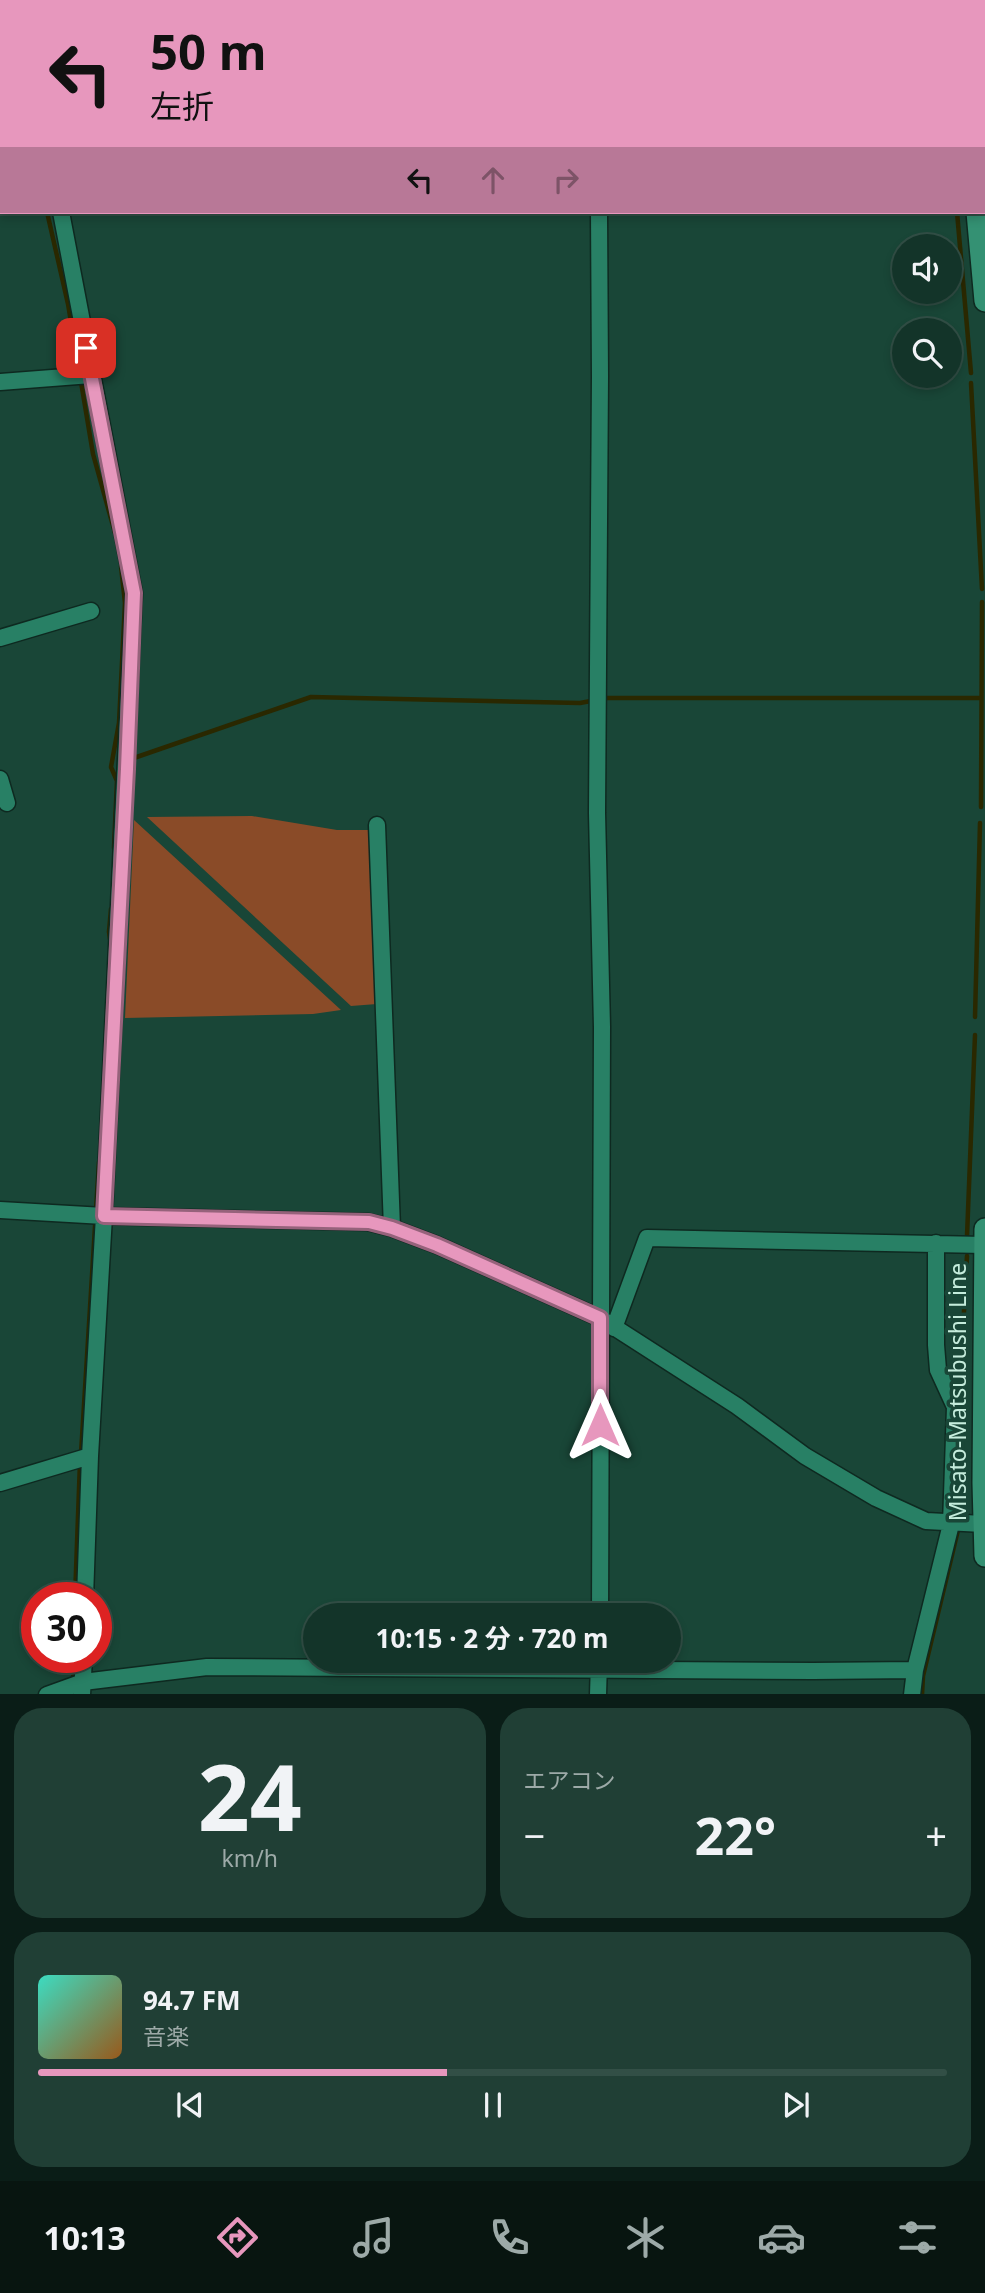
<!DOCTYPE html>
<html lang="ja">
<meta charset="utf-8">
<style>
:root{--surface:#133429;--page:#203f35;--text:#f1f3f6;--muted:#9daaa8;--line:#324f46;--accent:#e797bd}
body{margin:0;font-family:"Noto Sans","Noto Sans JP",sans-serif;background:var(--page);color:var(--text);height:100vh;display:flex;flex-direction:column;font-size:26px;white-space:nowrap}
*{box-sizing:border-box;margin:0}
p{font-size:23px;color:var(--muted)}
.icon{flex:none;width:38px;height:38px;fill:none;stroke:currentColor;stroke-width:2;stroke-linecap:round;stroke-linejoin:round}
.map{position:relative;height:1694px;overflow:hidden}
.side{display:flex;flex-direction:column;gap:14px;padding:14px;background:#0a1d17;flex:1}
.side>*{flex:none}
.top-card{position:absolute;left:0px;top:0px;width:985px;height:214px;box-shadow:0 4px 10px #0003,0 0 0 2px var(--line);background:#e797bd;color:#111;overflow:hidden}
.controls{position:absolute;left:892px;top:234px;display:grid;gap:14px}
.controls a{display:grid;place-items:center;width:70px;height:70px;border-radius:50%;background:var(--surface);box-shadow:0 4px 10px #0003,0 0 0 2px var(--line);font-size:35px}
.speed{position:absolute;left:21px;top:1582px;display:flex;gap:14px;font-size:35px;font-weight:700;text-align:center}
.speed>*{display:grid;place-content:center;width:91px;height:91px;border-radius:50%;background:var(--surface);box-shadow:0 4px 10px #0003,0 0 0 2px var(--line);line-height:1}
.speed .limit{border:10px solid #d22;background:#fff;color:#111}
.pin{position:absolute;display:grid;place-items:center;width:60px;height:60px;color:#fff;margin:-30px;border-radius:14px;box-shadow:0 4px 10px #0006}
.me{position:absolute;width:77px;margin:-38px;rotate:0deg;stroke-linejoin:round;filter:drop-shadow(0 0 5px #0008)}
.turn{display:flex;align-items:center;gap:24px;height:147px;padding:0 35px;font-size:32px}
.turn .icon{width:91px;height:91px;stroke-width:2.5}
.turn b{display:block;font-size:49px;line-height:60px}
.lanes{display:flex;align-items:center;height:66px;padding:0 35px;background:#0003;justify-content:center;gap:35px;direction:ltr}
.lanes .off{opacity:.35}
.big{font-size:52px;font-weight:700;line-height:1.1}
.side .card{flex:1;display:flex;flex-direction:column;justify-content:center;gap:10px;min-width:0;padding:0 24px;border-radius:28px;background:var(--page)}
.side .dial{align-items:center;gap:0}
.dial b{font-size:91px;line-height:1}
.song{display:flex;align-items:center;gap:21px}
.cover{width:84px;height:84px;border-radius:10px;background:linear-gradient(135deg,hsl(170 70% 55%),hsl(30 70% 35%))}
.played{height:7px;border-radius:4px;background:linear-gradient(90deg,var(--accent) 45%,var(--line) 45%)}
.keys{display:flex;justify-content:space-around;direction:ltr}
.heat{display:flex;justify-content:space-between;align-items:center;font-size:38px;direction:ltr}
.side .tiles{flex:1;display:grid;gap:14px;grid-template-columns:1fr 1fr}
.card:last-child{grid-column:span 2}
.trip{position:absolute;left:303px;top:1603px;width:378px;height:70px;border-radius:35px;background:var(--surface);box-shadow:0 4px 10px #0003,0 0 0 2px var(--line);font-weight:700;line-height:70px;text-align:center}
.dock{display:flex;height:112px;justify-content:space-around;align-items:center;background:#081510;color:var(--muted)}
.dock .icon{width:49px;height:49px}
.dock .on{color:var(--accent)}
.dock b{font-size:32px;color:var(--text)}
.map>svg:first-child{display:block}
</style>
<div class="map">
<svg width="985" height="1695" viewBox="0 0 985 1695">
<rect width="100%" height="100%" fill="#194637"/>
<path fill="#8a4b28" d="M252,816L337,830H371L377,1004L351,1006L147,817Z
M134,820L341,1010L313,1014L125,1018Z"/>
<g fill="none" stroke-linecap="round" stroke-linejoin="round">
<path stroke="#2a2800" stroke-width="4.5" d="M11,0V2
M931,0V2
M47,212L68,304L93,454L115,533
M957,212L971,373
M971,383L982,589
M131,759L311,697L580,703L607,698H981
M981,807L982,602
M114,848L117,781L111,767L119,723L125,603L121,566
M110,939L109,932L111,909
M975,1017L980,823
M967,1236L975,1035
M959,1402L967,1256
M81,1454L99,1162
M75,1598L80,1462
M73,1681L74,1657
M922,1695L923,1676L958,1530"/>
<defs>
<path id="minor" d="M20,0V2
M598,0V2
M0,178H2
M61,212L134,593L104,1216L90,1456L85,1598
M599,212L600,376L597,813L602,1027L600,1615
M0,382L91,375
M0,638L91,611
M0,779L7,803
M377,825L392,1228
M0,1210L104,1216L368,1222L392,1228L437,1245L600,1318L737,1406L805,1456L876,1498L926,1521L983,1524
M614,1328L647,1238L984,1245
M0,1483L90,1456
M47,1695L83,1682L207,1667L813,1671L915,1670
M82,1695L84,1657
M598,1695L599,1662
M912,1695L915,1670L951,1524L955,1407L938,1370L936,1345V1243"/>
<path id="major" d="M949,0V2
M977,212L985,301
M985,1229L983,1483L985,1556"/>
</defs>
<use href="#minor" stroke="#0e2920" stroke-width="19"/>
<use href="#major" stroke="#0e2920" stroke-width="24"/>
<use href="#minor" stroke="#288065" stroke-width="16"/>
<use href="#major" stroke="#349173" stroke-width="21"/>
</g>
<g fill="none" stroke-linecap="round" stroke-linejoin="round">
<defs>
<path id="route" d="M86,348L134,593L127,769L104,1216L369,1222L392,1228L437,1245L600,1318V1425"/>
</defs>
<use href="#route" stroke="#96627b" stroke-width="18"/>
<use href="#route" stroke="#e797bd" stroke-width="12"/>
</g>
<g text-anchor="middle" stroke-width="7" stroke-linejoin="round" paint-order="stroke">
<g font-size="23" fill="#c5ecdc" stroke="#194637">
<text transform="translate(958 1392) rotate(-90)" y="8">Misato-Matsubushi Line</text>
</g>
</g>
</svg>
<div class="controls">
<a><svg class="icon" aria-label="sound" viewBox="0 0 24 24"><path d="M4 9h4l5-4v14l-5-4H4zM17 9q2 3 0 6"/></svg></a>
<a><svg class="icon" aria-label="search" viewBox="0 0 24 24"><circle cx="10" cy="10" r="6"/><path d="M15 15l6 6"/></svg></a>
</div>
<div class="speed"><div class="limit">30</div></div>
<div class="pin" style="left:86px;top:348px;background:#d93025"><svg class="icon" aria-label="arrive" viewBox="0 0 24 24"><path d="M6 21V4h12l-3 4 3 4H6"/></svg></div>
<svg class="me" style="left:600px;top:1425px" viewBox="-20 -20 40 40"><path d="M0-17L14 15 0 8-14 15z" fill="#e797bd" stroke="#fff" stroke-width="4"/></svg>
<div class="trip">10:15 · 2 分 · 720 m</div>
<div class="top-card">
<div class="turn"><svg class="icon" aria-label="left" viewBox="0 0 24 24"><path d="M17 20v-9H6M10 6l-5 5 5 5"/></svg><div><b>50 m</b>左折</div></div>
<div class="lanes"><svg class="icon" aria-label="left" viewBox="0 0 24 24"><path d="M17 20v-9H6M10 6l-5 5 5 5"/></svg><svg class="icon off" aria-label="ahead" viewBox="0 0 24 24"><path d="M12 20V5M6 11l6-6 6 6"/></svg><svg class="icon off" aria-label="right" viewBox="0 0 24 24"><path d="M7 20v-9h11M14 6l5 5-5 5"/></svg></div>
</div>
</div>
<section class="side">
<div class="tiles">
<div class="card dial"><b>24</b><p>km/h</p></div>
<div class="card"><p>エアコン</p>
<div class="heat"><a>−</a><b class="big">22°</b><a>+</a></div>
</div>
<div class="card">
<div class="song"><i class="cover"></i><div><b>94.7 FM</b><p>音楽</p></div></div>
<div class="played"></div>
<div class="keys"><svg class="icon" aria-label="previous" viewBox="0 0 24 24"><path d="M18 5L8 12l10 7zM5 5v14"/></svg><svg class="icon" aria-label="pause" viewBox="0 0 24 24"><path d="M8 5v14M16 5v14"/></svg><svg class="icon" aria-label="next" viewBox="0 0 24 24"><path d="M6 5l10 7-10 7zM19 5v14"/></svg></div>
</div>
</div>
</section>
<nav class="dock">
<b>10:13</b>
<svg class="icon on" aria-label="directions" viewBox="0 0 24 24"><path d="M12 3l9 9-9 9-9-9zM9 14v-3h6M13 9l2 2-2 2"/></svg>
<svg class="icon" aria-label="music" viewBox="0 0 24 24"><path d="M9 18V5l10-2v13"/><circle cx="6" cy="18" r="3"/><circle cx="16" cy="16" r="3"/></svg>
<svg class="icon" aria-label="phone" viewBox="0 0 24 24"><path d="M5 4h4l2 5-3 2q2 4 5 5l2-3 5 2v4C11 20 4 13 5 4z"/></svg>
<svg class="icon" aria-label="climate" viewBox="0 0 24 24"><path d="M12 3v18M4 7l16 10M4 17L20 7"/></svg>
<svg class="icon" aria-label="car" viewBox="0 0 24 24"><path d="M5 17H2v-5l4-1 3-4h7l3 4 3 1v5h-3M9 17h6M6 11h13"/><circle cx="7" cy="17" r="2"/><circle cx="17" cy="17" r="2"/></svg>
<svg class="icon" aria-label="filters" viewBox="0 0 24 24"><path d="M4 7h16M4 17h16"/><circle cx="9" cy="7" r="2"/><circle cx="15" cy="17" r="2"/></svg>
</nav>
